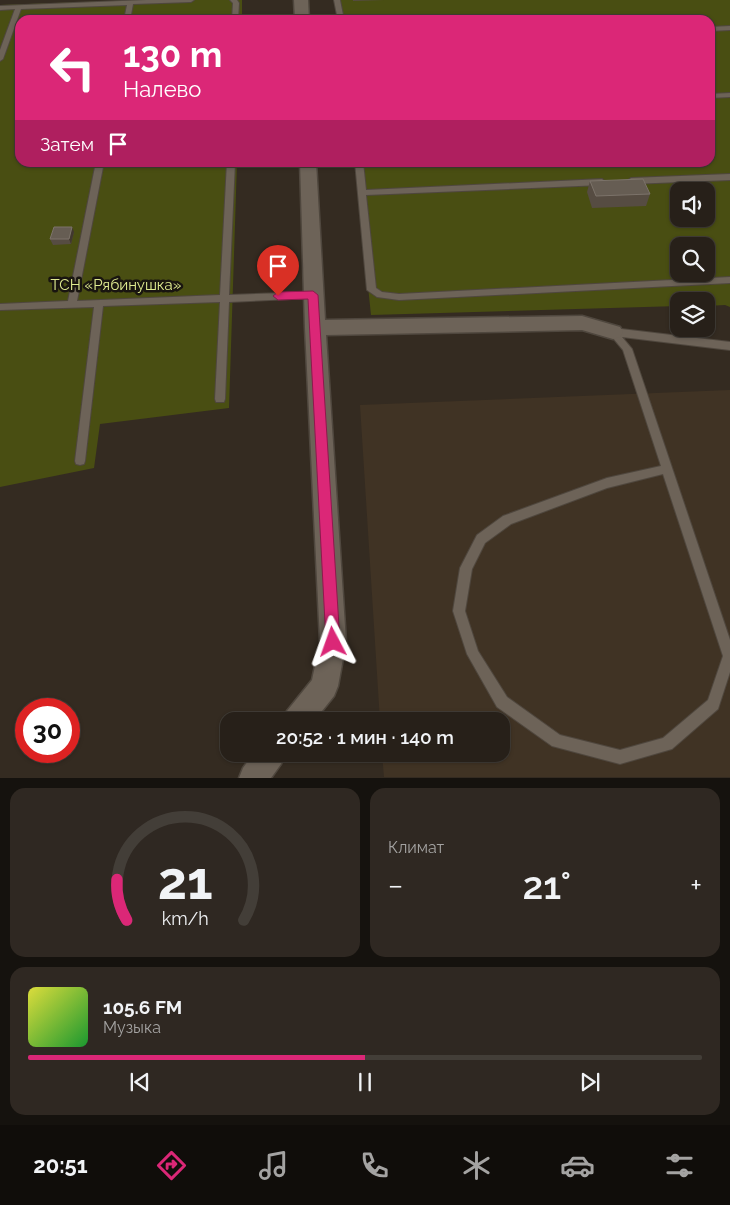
<!DOCTYPE html>
<html lang="ru">
<meta charset="utf-8">
<style>
:root{--surface:#272019;--page:#2f2822;--text:#f1f3f6;--muted:#a4a3a2;--line:#433e38;--accent:#db2777}
body{margin:0;font-family:Raleway,sans-serif;background:var(--page);color:var(--text);height:100vh;display:flex;flex-direction:column;font-size:19px;white-space:nowrap}
*{box-sizing:border-box;margin:0}
p{font-size:16px;color:var(--muted)}
.icon{flex:none;width:28px;height:28px;fill:none;stroke:currentColor;stroke-width:2;stroke-linecap:round;stroke-linejoin:round}
.map{position:relative;height:778px;overflow:hidden}
.details{display:flex;flex-direction:column;gap:10px;padding:10px;background:#15120e;flex:1}
.details>*{flex:none}
.top-card{position:absolute;left:15px;top:15px;width:700px;height:152px;border-radius:15px;box-shadow:0 1px 4px #0004,0 0 0 1px var(--line);background:#db2777;color:#fff;overflow:hidden}
.controls{position:absolute;left:670px;top:182px;display:grid;gap:10px}
.controls a{display:grid;place-items:center;width:45px;height:45px;border-radius:10px;background:var(--surface);box-shadow:0 1px 4px #0004,0 0 0 1px var(--line);font-size:25px}
.speed{position:absolute;left:15px;top:698px;display:flex;gap:10px;font-size:25px;font-weight:700;text-align:center}
.speed>*{display:grid;place-content:center;width:65px;height:65px;border-radius:50%;background:var(--surface);box-shadow:0 1px 4px #0004,0 0 0 1px var(--line);line-height:1}
.speed .limit{border:8px solid #d22;background:#fff;color:#111}
.pin{position:absolute;display:grid;place-items:center;width:42px;height:42px;color:#fff;margin:-51px -21px;border-radius:50% 50% 50% 0;rotate:-45deg;box-shadow:0 0 5px #0007}
.pin .icon{rotate:45deg}
.me{position:absolute;width:55px;margin:-28px;rotate:356deg;stroke-linejoin:round;filter:drop-shadow(0 0 4px #0008)}
.turn{display:flex;align-items:center;gap:18px;height:105px;padding:0 25px;font-size:22px}
.turn .icon{width:65px;height:65px;stroke-width:2.5}
.turn b{display:block;font-size:35px;line-height:42px}
.then{display:flex;align-items:center;height:48px;padding:0 25px;background:#0003;gap:10px;font-size:19px}
.big{font-size:38px;font-weight:600;line-height:1.1}
.details .card{flex:1;display:flex;flex-direction:column;justify-content:center;gap:8px;min-width:0;padding:0 18px;border-radius:15px;background:var(--page)}
.details .dial{align-items:center;gap:0}
.dial svg{height:130px;overflow:visible;fill:none;stroke:var(--line);stroke-width:7;stroke-linecap:round;text-anchor:middle}
.dial text{fill:var(--text);stroke:none}
.song{display:flex;align-items:center;gap:15px}
.cover{width:60px;height:60px;border-radius:8px;background:linear-gradient(135deg,hsl(60 70% 55%),hsl(130 70% 35%))}
.played{height:5px;border-radius:2px;background:linear-gradient(90deg,var(--accent) 50%,var(--line) 50%)}
.keys{display:flex;justify-content:space-around;direction:ltr}
.heat{display:flex;justify-content:space-between;align-items:center;font-size:28px;direction:ltr}
.details .tiles{flex:1;display:grid;gap:10px;grid-template-columns:1fr 1fr}
.card:last-child{grid-column:span 2}
.trip{position:absolute;left:220px;top:712px;width:290px;height:50px;border-radius:15px;background:var(--surface);box-shadow:0 1px 4px #0004,0 0 0 1px var(--line);font-weight:600;line-height:50px;text-align:center}
.dock{display:flex;height:80px;justify-content:space-around;align-items:center;background:#100d0a;color:var(--muted)}
.dock .icon{width:35px;height:35px}
.dock .active{color:var(--accent)}
.dock b{font-size:22px;color:var(--text)}
.map>svg:first-child{display:block}
</style>
<div class="map">
<svg width="730" height="778" viewBox="0 0 730 778">
<rect width="100%" height="100%" fill="#342b21"/>
<path fill="#403324" d="M730,390V777H384L382,754H501V721H380L360,405Z"/>
<path fill="#494e12" fill-rule="evenodd" d="M139,0H242V20H20V162L237,163L229,408L100,424L94,468L0,487V5Z
M337,0H730V307L725,305L706,306V301H679V306L371,315L355,163L710,162V20H340ZM679,191H706V219H679ZM679,246H706V274H679Z"/>
<g fill="none" stroke-linecap="round" stroke-linejoin="round">
<defs>
<path id="lane" d="M146,0H194L191,2L133,4L130,20H124L127,5L21,9L3,59L0,61V50L15,9L0,10V6Z
M230,0H237L239,3L238,20H232L233,3Z
M334,0H340L344,20H338Z
M730,26V30L710,31V27Z
M730,93V97L710,98V94Z
M96,162H104L77,301L220,295L227,162H235L229,295L313,292L318,295L313,298L229,302L225,399L224,402H216L215,399L220,302L103,306L85,461L84,464L80,465L76,464L75,461L94,307L0,310V304L68,301Z
M355,162H363L366,190L602,179L606,182L602,185L366,195L376,288L382,292L399,294L730,277V283L399,300L377,297L367,290Z
M730,174V180L631,184L627,181L631,178Z
M613,328L730,342V350L622,337L632,349L730,640V672L718,709L672,749L620,764L552,746L497,707L467,654L453,611L460,568L477,535L503,516L607,478L661,466L623,350L608,332ZM663,474L723,656L708,700L663,738L620,750L560,735L507,697L478,651L465,611L472,569L485,543L511,524L607,488Z"/>
<path id="street" d="M294,0H308L309,20H295Z
M300,162H316L325,320L582,316L620,327L623,332L620,337L613,339L582,330L326,335L346,642L338,686L334,696L314,721H283L287,711L312,680L320,642L305,328Z
M253,754H285L281,764L271,778H239L243,768Z"/>
</defs>
<use href="#lane" stroke="#4f473e" stroke-width="2"/>
<use href="#street" stroke="#4f473e" stroke-width="3"/>
<use href="#lane" fill="#6d6358" fill-rule="evenodd"/>
<use href="#street" fill="#6d6358" fill-rule="evenodd"/>
</g>
<path fill="#564c42" d="M353,0H384L353,1Z
M590,181L650,194L646,206L592,208L587,192Z
M74,232L71,244L53,245L50,239Z"/>
<path fill="#41382e" d="M72,227L74,232L71,244L69,239Z"/>
<path fill="#665d53" stroke="#7c736a" d="M643,179L650,194L596,196L590,181Z
M54,227H72L69,239H50Z"/>
<path fill="#db2777" stroke="#8e194d" d="M313,291L318,295L340,642L338,647L333,649L328,647L326,642L308,299L278,300L273,296L278,292Z"/>
<g text-anchor="middle" stroke-width="5" stroke-linejoin="round" paint-order="stroke">
<g font-size="15" fill="#e0eb90" stroke="#191510">
<text x="116" y="290">ТСН «Рябинушка»</text>
</g>
</g>
</svg>
<div class="controls">
<a><svg class="icon" aria-label="sound" viewBox="0 0 24 24"><path d="M4 9h4l5-4v14l-5-4H4zM17 9q2 3 0 6"/></svg></a>
<a><svg class="icon" aria-label="search" viewBox="0 0 24 24"><circle cx="10" cy="10" r="6"/><path d="M15 15l6 6"/></svg></a>
<a><svg class="icon" aria-label="layers" viewBox="0 0 24 24"><path d="M12 4l9 5-9 5-9-5zM3 14l9 5 9-5"/></svg></a>
</div>
<div class="speed"><div class="limit">30</div></div>
<div class="pin" style="left:278px;top:296px;background:#d93025"><svg class="icon" aria-label="arrive" viewBox="0 0 24 24"><path d="M6 21V4h12l-3 4 3 4H6"/></svg></div>
<svg class="me" style="left:333px;top:642px" viewBox="-20 -20 40 40"><path d="M0-17L14 15 0 8-14 15z" fill="#db2777" stroke="#fff" stroke-width="4"/></svg>
<div class="trip">20:52 · 1 мин · 140 m</div>
<div class="top-card">
<div class="turn"><svg class="icon" aria-label="left" viewBox="0 0 24 24"><path d="M17 20v-9H6M10 6l-5 5 5 5"/></svg><div><b>130 m</b>Налево</div></div>
<div class="then">Затем<svg class="icon" aria-label="arrive" viewBox="0 0 24 24"><path d="M6 21V4h12l-3 4 3 4H6"/></svg></div>
</div>
</div>
<section class="details">
<div class="tiles">
<div class="card dial"><svg viewBox="0 0 100 80">
<path d="M14 69A42 42 0 1 1 86 69"/>
<path d="M14 69A42 42 0 0 1 8 44" stroke="#db2777"/>
<text x="50" y="56" font-size="32" font-weight="700">21</text>
<text x="50" y="72" font-size="11">km/h</text>
</svg></div>
<div class="card"><p>Климат</p>
<div class="heat"><a>−</a><b class="big">21°</b><a>+</a></div>
</div>
<div class="card">
<div class="song"><i class="cover"></i><div><b>105.6 FM</b><p>Музыка</p></div></div>
<div class="played"></div>
<div class="keys"><svg class="icon" aria-label="previous" viewBox="0 0 24 24"><path d="M18 5L8 12l10 7zM5 5v14"/></svg><svg class="icon" aria-label="pause" viewBox="0 0 24 24"><path d="M8 5v14M16 5v14"/></svg><svg class="icon" aria-label="next" viewBox="0 0 24 24"><path d="M6 5l10 7-10 7zM19 5v14"/></svg></div>
</div>
</div>
</section>
<nav class="dock">
<b>20:51</b>
<svg class="icon active" aria-label="directions" viewBox="0 0 24 24"><path d="M12 3l9 9-9 9-9-9zM9 14v-3h6M13 9l2 2-2 2"/></svg>
<svg class="icon" aria-label="music" viewBox="0 0 24 24"><path d="M9 18V5l10-2v13"/><circle cx="6" cy="18" r="3"/><circle cx="16" cy="16" r="3"/></svg>
<svg class="icon" aria-label="phone" viewBox="0 0 24 24"><path d="M5 4h4l2 5-3 2q2 4 5 5l2-3 5 2v4C11 20 4 13 5 4z"/></svg>
<svg class="icon" aria-label="climate" viewBox="0 0 24 24"><path d="M12 3v18M4 7l16 10M4 17L20 7"/></svg>
<svg class="icon" aria-label="car" viewBox="0 0 24 24"><path d="M5 17H2v-5l4-1 3-4h7l3 4 3 1v5h-3M9 17h6M6 11h13"/><circle cx="7" cy="17" r="2"/><circle cx="17" cy="17" r="2"/></svg>
<svg class="icon" aria-label="filters" viewBox="0 0 24 24"><path d="M4 7h16M4 17h16"/><circle cx="9" cy="7" r="2"/><circle cx="15" cy="17" r="2"/></svg>
</nav>
